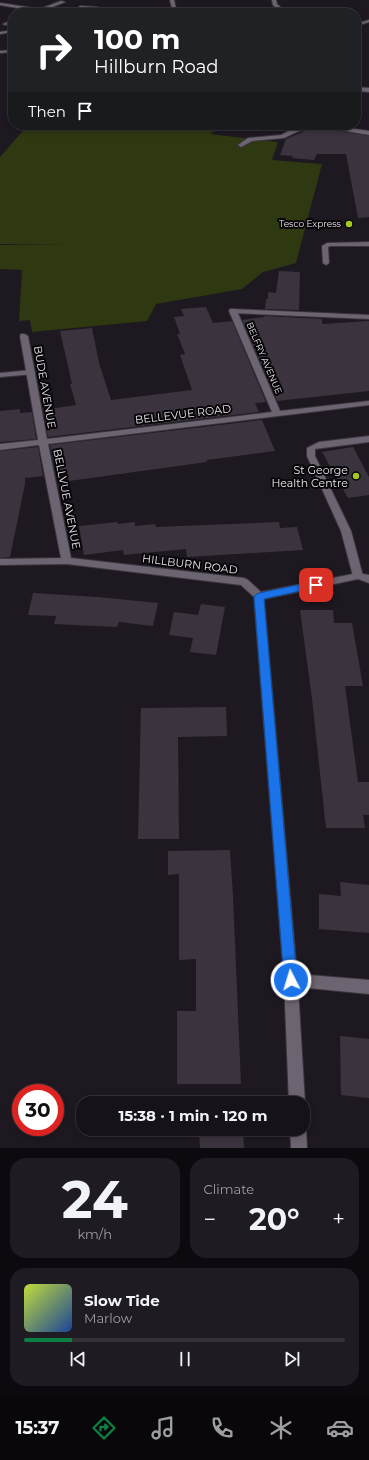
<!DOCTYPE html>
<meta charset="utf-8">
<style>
:root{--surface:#161219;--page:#1f1b22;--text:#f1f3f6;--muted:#9e9ea2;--line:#353238;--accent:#0b8043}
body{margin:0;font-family:Montserrat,sans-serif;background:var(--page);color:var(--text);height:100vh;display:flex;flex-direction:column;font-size:15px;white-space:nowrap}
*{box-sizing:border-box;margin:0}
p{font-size:13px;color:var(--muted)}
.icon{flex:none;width:22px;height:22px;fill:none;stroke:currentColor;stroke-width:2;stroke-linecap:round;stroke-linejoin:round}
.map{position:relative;height:1148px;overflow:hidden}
.sheet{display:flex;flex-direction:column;gap:10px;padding:10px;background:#0c0a0e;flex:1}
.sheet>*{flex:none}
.hud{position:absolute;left:8px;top:8px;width:353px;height:122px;border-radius:16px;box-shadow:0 2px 6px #0003,0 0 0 1px var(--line);background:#202124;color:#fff;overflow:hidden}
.speed{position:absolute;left:12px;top:1084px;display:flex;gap:8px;font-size:20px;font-weight:700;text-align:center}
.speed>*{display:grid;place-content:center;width:52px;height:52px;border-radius:50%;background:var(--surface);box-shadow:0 2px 6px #0003,0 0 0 1px var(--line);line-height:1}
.speed .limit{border:6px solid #d22;background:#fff;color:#111}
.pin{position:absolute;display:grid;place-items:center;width:34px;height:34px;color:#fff;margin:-17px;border-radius:8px;box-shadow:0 2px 6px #0006}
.me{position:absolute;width:44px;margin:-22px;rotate:355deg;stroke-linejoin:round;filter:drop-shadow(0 0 3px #0008)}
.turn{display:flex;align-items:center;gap:14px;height:84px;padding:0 20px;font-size:18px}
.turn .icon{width:52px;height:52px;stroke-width:2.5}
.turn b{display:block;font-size:28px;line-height:34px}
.then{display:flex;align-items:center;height:38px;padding:0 20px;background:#0003;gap:8px;font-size:15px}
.big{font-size:30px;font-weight:700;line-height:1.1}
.sheet .card{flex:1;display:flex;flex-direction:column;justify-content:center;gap:6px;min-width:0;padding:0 14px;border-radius:16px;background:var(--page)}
.sheet .dial{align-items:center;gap:0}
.dial b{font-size:52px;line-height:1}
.song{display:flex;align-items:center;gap:12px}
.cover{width:48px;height:48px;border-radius:6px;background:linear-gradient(135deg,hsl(70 70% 55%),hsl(220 70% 35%))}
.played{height:4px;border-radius:2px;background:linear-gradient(90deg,var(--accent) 15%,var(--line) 15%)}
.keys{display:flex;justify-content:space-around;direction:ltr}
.heat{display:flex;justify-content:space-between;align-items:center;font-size:22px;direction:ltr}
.sheet .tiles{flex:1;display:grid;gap:10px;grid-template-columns:1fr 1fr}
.card:last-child{grid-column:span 2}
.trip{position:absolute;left:76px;top:1096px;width:234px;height:40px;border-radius:16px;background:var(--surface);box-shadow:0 2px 6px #0003,0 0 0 1px var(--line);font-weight:700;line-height:40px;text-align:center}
.dock{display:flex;height:64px;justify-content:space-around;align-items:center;background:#09070a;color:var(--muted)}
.dock .icon{width:28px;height:28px}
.dock .on{color:var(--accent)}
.dock b{font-size:18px;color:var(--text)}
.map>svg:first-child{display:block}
</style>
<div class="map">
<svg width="369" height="1148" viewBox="0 0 369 1148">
<rect width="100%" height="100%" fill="#1e1821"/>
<path fill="#2e3811" d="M28,125H224L210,134L278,142L272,160L322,164L296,263L263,272L242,289L156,304L147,321L32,332L30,320L19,321L22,270L0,269V245L67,244H0V157Z"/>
<path fill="#3b343e" d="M312,127L369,136V217L358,218L346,154H317L314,160L292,158L293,156L280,155L286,139L310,129Z
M279,271L300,272L299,310L265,309L266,299H268V292L276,293Z
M206,307L213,323L232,321L266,402L255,403L259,412L48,437L43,410L76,405L70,384H72L60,331L92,328L99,363L111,400L192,390L180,355L185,354L177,334H180L174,317L184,316L181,309Z
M265,316L322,319V324L369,321V391L277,401L242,320L264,317Z
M20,409V413L32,412L36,439L0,442V411Z
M262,420L275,451L207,460V462L69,481L67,473L56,474L50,445Z
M38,447L43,476L25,478V484L10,557L0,558V451Z
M353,447L369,477V495L348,498L322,452Z
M117,522L118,524L135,522V526L155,524L156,527L279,522L280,528L297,527L303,550L187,557L186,549L124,555L123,550L84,555L79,526Z
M33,593L98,597L158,603L153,626L119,622L117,627L54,624L56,616L28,615Z
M201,604L225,607L216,655L190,652L193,638L169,635L174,612L198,615Z
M300,610H333L334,623H352L363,686H345L358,782H369V815H363L365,828H326L312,699Z
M226,707L227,736L178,737L179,839H138L141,708Z
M230,850L233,896L241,1084H177V1011H196V959L179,960V874L168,875V851Z
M340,882L369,885V933L319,929V894L341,896Z
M340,1036L369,1039V1098L341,1095Z
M199,1129H243L244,1148H200Z"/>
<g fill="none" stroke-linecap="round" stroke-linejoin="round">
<defs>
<path id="service" d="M272,0H276L277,4L287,13H282L273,5Z
M61,1L65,2L37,13H31L35,11L0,5V3L40,9Z
M13,20V23L5,25L3,24Z
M13,30V32L0,34V32Z
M356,87L369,88V92L356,91Z
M308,125L311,127L310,128L299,131L284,138L252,141L241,147L238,145L248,138L281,135L295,128Z
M369,242V246H330L328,247L329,263L326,265L323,263L322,246L327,243Z
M230,309L369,315V319L233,313H230Z
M31,370L35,372L34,374L0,377V373Z
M369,436V442L315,449V456L351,531L363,576L358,579L353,576L341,531L307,456V448L319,442Z"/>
<path id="minor" d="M170,0H174L177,13H173Z
M80,6L97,7L99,8L95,13H90L93,9L78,8Z
M369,20V22L356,26V24Z
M13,50V52L0,53V51Z
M310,125H325L369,131V135Z
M230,309H236L237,311L280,411L369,401V405L48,444L71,558L244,578L248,580L261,592L358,573L369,575V583L358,579L264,599L297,974L369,980V994L298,987L305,1103L303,1107V1103H289L284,980L254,597L241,585L67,564L0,565V559L61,558L39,445L0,450V444L38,440L20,336L21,334H24L28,336L47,439L272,412L229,311Z
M303,1123L306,1129L307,1148H291L290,1129H303Z"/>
</defs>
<use href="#service" stroke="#3a363d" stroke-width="2"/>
<use href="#minor" stroke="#3a363d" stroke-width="2"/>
<use href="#service" fill="#6c6470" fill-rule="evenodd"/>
<use href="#minor" fill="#6c6470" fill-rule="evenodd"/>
</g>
<path fill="#1a73e8" stroke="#114b97" d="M316,581L320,585L319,587L264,599L297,980L295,985L291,986L286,985L284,980L254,596L259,593Z"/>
<g fill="#a5c823" stroke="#070508" stroke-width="1.5">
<circle cx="349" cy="224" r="4"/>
<circle cx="356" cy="476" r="4"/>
</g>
<g text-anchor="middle" stroke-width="4" stroke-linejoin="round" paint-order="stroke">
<g font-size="9" fill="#ebe7ed" stroke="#070508" text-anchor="end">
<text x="341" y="227">Tesco Express</text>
</g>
<g font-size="9" fill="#ebe7ed" stroke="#070508">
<text transform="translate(264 358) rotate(67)" y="3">BELFRY AVENUE</text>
</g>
<g font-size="11" fill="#ebe7ed" stroke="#070508">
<text transform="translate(45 387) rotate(80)" y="4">BUDE AVENUE</text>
<text transform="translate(183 414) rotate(-7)" y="4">BELLEVUE ROAD</text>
<text transform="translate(67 499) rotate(79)" y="4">BELLVUE AVENUE</text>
<text transform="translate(190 564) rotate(7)" y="4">HILLBURN ROAD</text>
</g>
<g font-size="11" fill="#ebe7ed" stroke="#070508" text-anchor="end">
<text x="348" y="474">St George<tspan x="348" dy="13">Health Centre</tspan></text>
</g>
</g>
</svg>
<div class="speed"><div class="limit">30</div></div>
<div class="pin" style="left:316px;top:585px;background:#d93025"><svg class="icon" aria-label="arrive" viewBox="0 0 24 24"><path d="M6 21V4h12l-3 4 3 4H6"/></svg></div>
<svg class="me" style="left:291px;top:980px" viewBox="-20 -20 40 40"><circle r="17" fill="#1a73e8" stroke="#fff" stroke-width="3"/><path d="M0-11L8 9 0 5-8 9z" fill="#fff"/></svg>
<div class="trip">15:38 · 1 min · 120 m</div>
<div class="hud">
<div class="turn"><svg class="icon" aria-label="right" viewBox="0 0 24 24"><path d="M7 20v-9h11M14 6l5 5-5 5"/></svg><div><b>100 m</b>Hillburn Road</div></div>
<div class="then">Then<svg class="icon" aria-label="arrive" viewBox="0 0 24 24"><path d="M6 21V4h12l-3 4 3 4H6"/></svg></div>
</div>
</div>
<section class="sheet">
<div class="tiles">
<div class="card dial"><b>24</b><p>km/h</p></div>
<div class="card"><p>Climate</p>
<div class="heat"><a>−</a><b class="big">20°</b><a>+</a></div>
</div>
<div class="card">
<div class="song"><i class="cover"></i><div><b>Slow Tide</b><p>Marlow</p></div></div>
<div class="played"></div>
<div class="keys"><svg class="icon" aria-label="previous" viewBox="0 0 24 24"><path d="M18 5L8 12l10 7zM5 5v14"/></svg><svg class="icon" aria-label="pause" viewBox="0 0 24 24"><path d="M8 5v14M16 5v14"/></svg><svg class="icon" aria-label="next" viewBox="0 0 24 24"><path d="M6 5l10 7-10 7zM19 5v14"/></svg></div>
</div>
</div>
</section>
<nav class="dock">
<b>15:37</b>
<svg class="icon on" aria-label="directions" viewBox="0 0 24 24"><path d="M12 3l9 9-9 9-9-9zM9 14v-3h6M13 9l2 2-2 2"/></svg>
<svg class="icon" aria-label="music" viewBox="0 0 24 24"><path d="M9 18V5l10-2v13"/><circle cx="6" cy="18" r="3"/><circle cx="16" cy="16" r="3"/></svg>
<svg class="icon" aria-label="phone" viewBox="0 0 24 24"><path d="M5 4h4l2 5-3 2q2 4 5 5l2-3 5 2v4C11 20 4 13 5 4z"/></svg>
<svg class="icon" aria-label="climate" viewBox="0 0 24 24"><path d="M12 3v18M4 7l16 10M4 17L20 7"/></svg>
<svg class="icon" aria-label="car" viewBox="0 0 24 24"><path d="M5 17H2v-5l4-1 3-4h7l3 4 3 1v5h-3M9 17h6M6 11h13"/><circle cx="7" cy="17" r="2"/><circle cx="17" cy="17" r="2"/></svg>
</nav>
